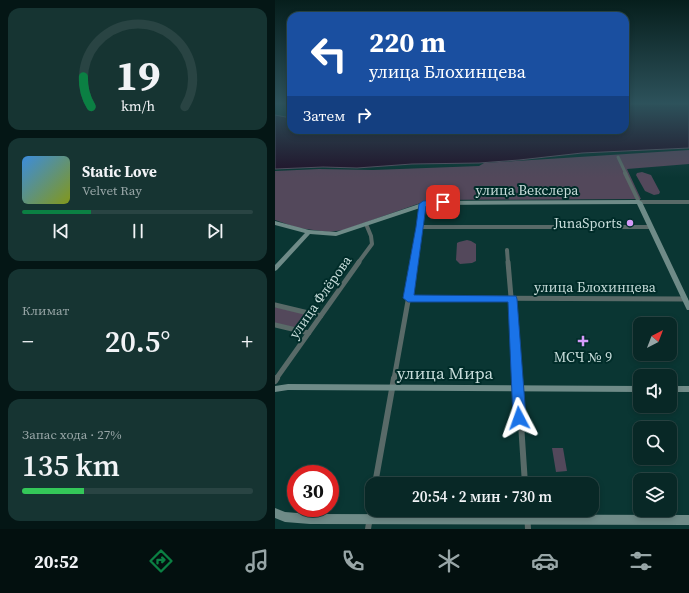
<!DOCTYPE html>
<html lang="ru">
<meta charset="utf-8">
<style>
:root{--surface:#082826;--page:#163432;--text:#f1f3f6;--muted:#98a6a7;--line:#294443;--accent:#0b8043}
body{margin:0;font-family:"Source Serif 4",serif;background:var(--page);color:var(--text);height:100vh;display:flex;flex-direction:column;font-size:15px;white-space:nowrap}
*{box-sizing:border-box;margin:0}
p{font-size:13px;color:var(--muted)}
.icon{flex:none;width:22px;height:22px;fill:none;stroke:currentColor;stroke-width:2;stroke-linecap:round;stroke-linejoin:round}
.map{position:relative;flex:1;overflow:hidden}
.side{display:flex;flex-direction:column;gap:8px;padding:8px;background:#041615;width:275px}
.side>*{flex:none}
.hud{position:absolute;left:12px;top:12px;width:342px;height:122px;border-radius:12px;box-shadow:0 2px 6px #0003,0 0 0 1px var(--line);background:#1a4fa0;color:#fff;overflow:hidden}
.needle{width:26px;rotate:42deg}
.fabs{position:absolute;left:358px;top:317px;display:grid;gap:8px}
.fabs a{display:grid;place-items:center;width:44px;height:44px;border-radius:8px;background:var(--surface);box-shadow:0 2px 6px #0003,0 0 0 1px var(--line);font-size:20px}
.speed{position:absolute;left:12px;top:465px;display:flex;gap:8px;font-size:20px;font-weight:700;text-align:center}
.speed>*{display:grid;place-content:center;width:52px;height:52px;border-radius:50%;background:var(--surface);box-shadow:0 2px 6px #0003,0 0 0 1px var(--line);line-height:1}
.speed .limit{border:6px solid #d22;background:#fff;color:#111}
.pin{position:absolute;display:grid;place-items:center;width:34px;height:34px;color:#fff;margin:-17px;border-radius:8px;box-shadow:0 2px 6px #0006}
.me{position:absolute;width:44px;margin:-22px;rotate:356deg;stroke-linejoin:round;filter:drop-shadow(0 0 3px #0008)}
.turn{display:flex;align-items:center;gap:14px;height:84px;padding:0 16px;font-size:18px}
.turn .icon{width:52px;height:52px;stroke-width:2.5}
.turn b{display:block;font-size:28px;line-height:34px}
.then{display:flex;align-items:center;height:38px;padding:0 16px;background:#0003;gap:8px;font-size:15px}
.big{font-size:30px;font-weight:600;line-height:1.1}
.side .widget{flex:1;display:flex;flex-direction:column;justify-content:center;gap:6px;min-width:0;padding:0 14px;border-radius:12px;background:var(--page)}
.side .dial{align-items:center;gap:0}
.dial svg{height:104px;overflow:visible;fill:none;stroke:var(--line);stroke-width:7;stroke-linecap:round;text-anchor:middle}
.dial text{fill:var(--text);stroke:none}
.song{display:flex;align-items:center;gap:12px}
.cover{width:48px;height:48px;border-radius:6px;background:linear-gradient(135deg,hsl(210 70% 55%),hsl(70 70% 35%))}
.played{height:4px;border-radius:2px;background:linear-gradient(90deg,var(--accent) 30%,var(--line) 30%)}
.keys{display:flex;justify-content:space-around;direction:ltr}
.heat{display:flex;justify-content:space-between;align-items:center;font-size:22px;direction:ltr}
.charge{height:6px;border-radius:3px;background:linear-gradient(90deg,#34c759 27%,var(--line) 0)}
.trip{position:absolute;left:90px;top:477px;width:234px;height:40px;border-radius:12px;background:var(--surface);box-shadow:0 2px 6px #0003,0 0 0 1px var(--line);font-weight:600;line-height:40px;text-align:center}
.dock{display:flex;height:64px;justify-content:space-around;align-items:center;background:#03100f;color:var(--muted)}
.dock .icon{width:28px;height:28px}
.dock .on{color:var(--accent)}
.dock b{font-size:18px;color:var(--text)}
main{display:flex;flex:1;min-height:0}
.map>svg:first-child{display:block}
</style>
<main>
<section class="side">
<div class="widget dial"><svg viewBox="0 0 100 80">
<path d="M14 69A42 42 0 1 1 86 69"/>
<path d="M14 69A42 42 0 0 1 8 46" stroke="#0b8043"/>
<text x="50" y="56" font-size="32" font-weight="700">19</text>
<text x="50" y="72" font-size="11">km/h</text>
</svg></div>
<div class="widget">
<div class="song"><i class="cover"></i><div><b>Static Love</b><p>Velvet Ray</p></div></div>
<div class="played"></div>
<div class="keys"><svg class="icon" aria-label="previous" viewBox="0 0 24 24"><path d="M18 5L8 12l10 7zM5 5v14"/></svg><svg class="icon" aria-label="pause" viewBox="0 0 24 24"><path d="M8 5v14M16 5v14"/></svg><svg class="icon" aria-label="next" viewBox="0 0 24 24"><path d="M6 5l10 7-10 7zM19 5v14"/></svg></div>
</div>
<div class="widget"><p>Климат</p>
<div class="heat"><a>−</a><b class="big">20.5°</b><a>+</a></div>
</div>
<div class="widget"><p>Запас хода · 27%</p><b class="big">135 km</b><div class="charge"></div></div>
</section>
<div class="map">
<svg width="414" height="529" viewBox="0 0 414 529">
<rect width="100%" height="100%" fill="#0a3633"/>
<path fill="#53485b" d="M414,150V164L352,169L366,199L154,200L69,230L54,232L23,228L0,220V171L44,169L98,170L204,166L209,163Z
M367,172L376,175L385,192L384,194L379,195L370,191L361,175L362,173Z
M192,240L196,241L201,244V261L197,263L185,264L181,260L182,243L184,242Z
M0,307L40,316L29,330L0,323Z
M277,448H288L292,471L281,472Z"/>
<path fill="#201128" stroke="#524e5e" d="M350,104H414V148L307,153L244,160L204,163L137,164L82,168L48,167L0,169V115L16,118V130H350Z"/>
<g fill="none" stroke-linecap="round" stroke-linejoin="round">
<path stroke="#596a68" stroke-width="3" d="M343,157L351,174"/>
<path stroke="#596a68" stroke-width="4" d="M350,173L364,202H414
M146,227H376
M232,250L233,263
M83,263L97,244L96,236L91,224
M140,263L146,227L148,204"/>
<path stroke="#596a68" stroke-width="5" d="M233,262L243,379
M133,298L410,299
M0,305L46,316
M0,325L34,333
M1,379L84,262
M119,379L140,262"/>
<path stroke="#596a68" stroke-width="6" d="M243,378L250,484
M0,381L2,378
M100,484L119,378
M252,510L253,529
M93,529L97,505"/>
<path fill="#6f8b88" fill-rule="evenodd" d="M364,200L367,202L414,301V310H412L411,308L362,204L154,205L61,236L35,234L2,270L0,271V265L30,233L0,225V221L34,230L61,232L153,201Z
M13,384L365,386V392L13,390L0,392V386Z
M395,386H414V392H395Z
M0,508L10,512L35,514L414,515V525L35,524L10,522L0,518Z"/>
</g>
<linearGradient id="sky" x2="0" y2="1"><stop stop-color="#061e1c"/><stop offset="0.58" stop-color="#2d525b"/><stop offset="1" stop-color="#2d525b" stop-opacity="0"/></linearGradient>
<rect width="414" height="178" fill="url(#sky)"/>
<path fill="#1a73e8" stroke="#114b97" d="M168,200H171V203L151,206L139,295L241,296L242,299L251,418L249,422L244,424L240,422L238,418L233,302H133L128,298L141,227L144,204L148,201Z"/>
<g fill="#d69bfa" stroke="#002c29" stroke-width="1.5">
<circle cx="355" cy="223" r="4"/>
<path d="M306 335h4v4h4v4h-4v4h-4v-4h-4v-4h4z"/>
</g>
<g text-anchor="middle" stroke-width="4" stroke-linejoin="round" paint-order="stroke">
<g font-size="14" fill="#c8dddb" stroke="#002c29">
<text x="252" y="195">улица Векслера</text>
<text x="320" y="292">улица Блохинцева</text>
<text transform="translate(45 297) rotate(-55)" y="5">улица Флёрова</text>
</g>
<g font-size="14" fill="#c8dddb" stroke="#002c29" text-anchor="end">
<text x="347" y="228">JunaSports</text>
<text x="308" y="362" text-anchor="middle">МСЧ № 9</text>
</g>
<g font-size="17" fill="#c8dddb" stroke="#002c29">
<text x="170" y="379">улица Мира</text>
</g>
</g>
</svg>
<div class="fabs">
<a><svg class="needle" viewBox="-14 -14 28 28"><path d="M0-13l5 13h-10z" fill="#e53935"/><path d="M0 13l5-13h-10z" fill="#98a6a7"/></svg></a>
<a><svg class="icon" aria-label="sound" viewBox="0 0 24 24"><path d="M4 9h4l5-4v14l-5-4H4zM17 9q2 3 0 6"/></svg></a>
<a><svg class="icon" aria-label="search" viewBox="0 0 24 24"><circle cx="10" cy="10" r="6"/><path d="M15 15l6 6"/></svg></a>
<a><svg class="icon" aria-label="layers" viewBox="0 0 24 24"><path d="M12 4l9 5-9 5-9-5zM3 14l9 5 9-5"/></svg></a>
</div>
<div class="speed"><div class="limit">30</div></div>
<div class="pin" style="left:168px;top:202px;background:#d93025"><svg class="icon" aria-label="arrive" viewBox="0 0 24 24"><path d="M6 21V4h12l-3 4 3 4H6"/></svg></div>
<svg class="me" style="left:244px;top:418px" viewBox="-20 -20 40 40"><path d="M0-17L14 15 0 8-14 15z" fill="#1a73e8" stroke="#fff" stroke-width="4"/></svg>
<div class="trip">20:54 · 2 мин · 730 m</div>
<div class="hud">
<div class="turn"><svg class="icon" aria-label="left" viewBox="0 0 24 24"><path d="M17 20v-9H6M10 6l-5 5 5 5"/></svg><div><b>220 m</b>улица Блохинцева</div></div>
<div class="then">Затем<svg class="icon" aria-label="right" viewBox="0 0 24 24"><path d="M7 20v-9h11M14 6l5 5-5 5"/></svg></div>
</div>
</div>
</main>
<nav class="dock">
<b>20:52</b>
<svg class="icon on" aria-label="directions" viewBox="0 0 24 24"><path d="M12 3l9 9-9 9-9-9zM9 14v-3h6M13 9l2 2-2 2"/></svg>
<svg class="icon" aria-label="music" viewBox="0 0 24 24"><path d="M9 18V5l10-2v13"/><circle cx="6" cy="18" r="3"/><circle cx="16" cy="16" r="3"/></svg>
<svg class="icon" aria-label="phone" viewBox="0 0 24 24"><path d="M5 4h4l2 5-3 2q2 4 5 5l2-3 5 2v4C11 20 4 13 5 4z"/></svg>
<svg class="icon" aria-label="climate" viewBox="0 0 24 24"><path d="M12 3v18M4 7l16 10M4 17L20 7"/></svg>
<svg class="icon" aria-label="car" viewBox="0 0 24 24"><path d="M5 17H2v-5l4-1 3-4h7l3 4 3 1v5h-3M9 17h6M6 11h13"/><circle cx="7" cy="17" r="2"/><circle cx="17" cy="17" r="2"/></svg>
<svg class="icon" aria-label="filters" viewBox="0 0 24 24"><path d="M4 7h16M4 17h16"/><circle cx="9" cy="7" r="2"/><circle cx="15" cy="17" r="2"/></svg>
</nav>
